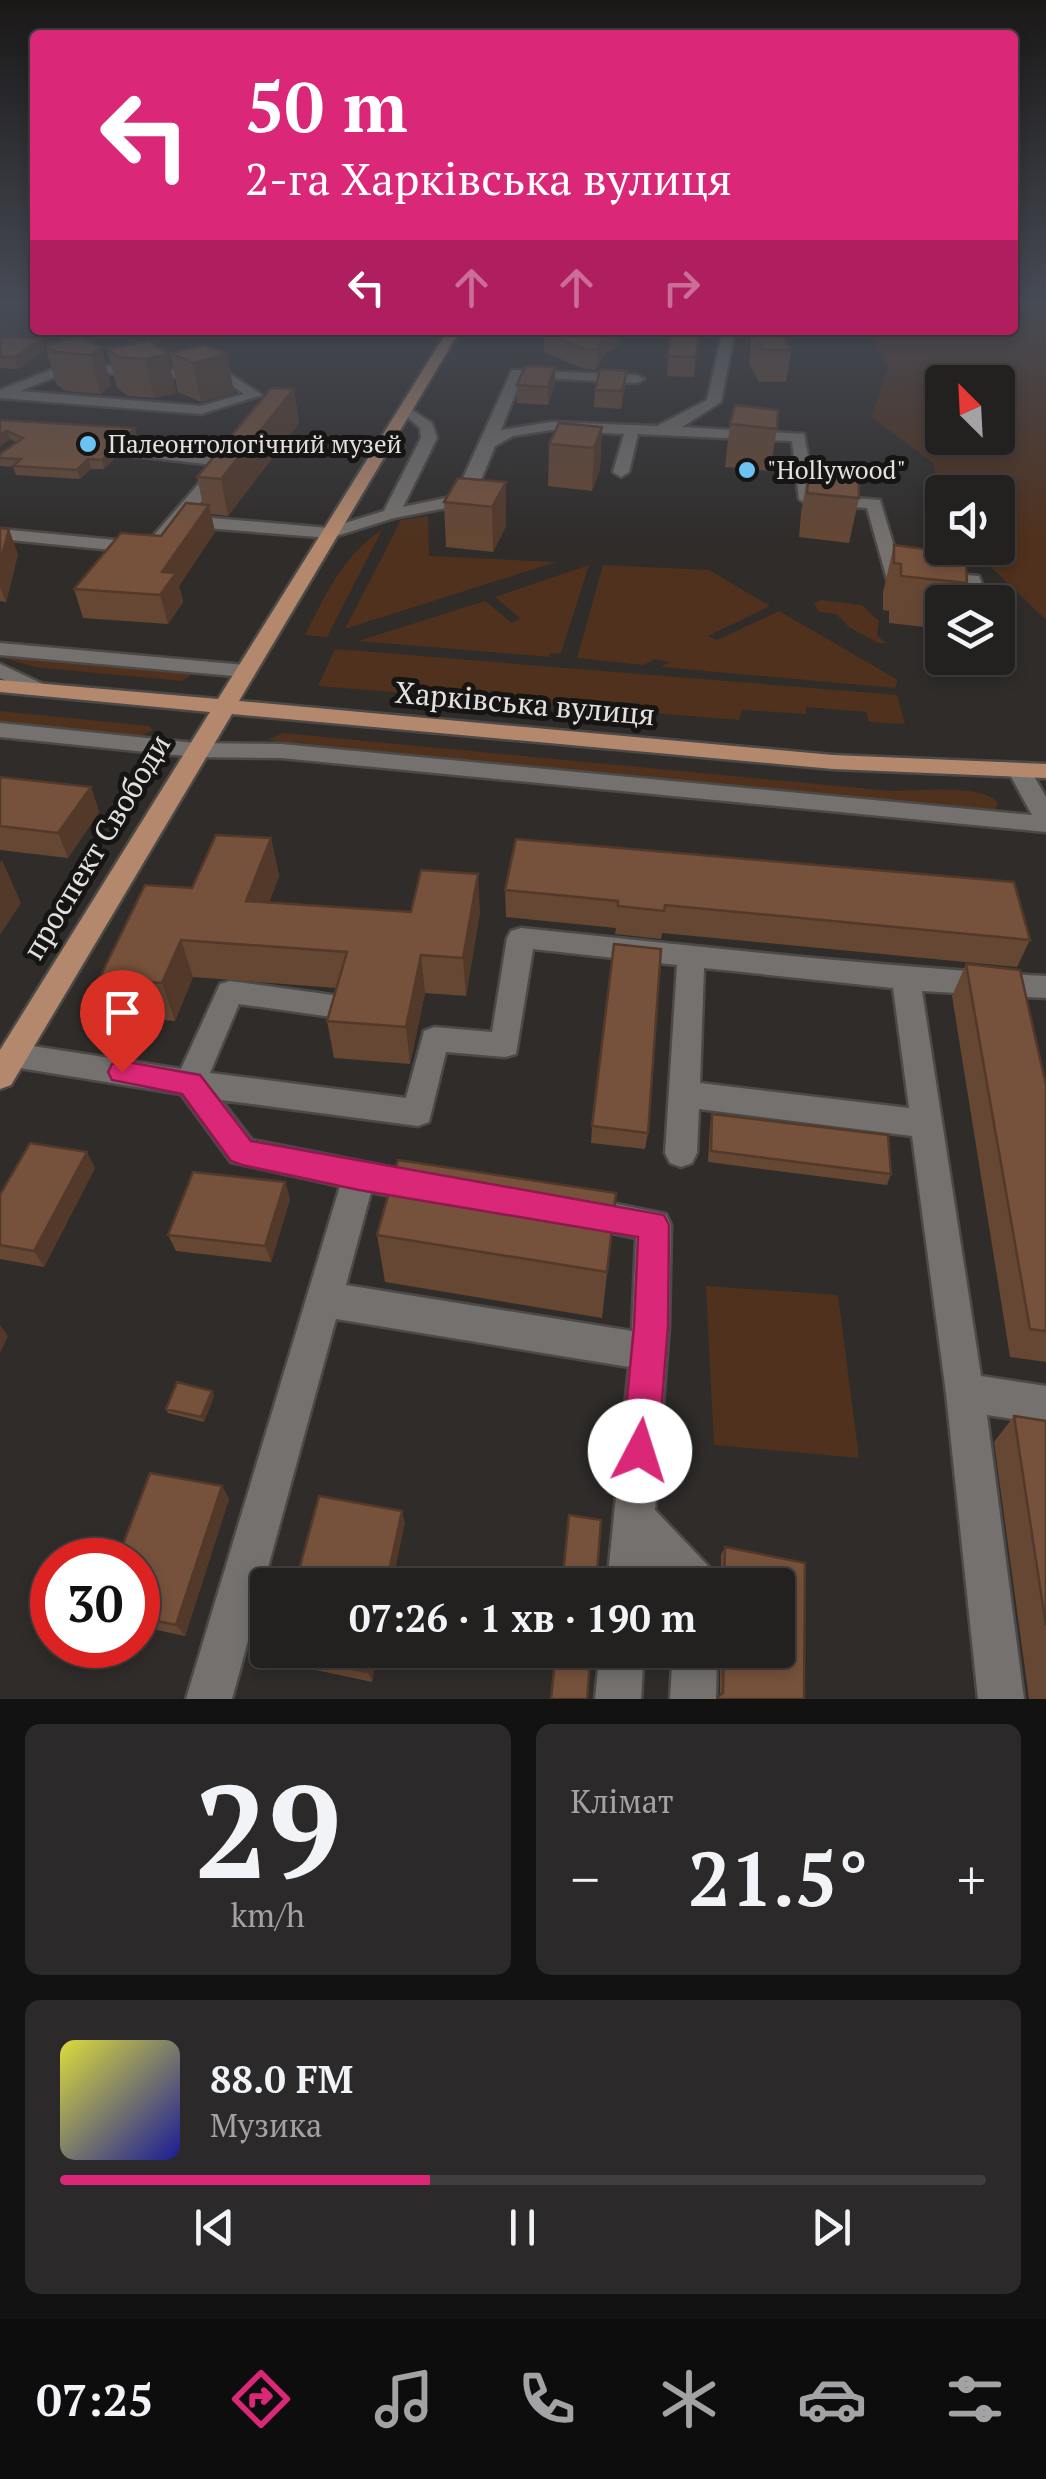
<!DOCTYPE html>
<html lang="uk">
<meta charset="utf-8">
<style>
:root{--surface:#232120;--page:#2b2929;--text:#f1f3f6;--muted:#a3a3a5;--line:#403e3e;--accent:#db2777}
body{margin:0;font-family:"PT Serif",serif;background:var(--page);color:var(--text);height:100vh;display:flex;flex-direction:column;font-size:38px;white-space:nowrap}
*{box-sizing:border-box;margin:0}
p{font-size:32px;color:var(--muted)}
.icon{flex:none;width:55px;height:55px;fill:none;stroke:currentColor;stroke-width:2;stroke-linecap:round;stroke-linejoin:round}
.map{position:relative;height:1699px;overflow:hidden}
.sheet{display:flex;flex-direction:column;gap:25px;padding:25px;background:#131212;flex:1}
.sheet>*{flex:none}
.top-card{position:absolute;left:30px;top:30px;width:988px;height:305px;border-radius:10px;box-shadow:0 5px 15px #0003,0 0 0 2px var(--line);background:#db2777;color:#fff;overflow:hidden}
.needle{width:65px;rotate:336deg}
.tools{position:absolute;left:925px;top:365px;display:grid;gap:20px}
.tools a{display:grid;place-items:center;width:90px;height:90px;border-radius:10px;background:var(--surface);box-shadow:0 5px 15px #0003,0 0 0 2px var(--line);font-size:50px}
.speed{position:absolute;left:30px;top:1538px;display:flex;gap:20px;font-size:50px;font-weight:700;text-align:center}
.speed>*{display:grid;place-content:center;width:130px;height:130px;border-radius:50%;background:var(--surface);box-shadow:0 5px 15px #0003,0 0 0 2px var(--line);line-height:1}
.speed .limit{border:15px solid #d22;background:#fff;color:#111}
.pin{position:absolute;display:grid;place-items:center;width:85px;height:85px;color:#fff;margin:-102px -42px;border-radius:50% 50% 50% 0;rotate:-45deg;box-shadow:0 0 10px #0007}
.pin .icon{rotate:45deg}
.me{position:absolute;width:110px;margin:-55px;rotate:5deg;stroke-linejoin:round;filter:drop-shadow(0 0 8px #0008)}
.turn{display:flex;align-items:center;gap:35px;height:210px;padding:0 50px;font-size:45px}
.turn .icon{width:130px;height:130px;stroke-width:2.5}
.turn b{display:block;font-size:70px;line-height:85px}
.lanes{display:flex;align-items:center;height:95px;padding:0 50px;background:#0003;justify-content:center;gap:50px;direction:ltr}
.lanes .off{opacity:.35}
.big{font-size:75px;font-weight:800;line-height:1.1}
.sheet .tile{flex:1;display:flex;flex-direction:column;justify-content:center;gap:15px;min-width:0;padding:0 35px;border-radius:15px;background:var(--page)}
.sheet .dial{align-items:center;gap:0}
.dial b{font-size:130px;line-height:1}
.song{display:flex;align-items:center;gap:30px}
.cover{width:120px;height:120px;border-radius:15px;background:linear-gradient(135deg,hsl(60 70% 55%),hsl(240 70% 35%))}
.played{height:10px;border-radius:5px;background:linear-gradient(90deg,var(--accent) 40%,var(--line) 40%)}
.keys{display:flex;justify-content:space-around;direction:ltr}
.heat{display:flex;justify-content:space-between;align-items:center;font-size:55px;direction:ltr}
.sheet .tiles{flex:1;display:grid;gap:25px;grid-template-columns:1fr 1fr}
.tile:last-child{grid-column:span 2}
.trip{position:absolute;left:250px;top:1568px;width:545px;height:100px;border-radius:10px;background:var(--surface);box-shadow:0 5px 15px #0003,0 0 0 2px var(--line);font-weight:800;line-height:100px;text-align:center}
.menu{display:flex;height:160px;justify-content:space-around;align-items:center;background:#0e0d0d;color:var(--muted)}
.menu .icon{width:70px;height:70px}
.menu .selected{color:var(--accent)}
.menu b{font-size:45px;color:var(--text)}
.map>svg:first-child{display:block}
</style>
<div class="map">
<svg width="1046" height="1699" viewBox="0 0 1046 1699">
<rect width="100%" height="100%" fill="#2f2c2a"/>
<path fill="#4f311d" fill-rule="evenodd" d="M1013,304H1046V620L971,548H998V492H942V504L933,463L871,417L889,367L869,332L848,330H1012ZM942,382H998V438H942Z
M428,516L429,556L556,562L345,629L401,520Z
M382,530L327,637L305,635C326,594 343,555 382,530Z
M589,565L561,653L549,654L551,657L358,641L485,601L512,623L520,618L495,597Z
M603,565L709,570L770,606L708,636L717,640L779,611L898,680L895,688L661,667L669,662L655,659L643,665L577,658Z
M821,600L862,605L879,621L877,635L885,643H878L849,627L836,614L819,612L814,604Z
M335,649L897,695L905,724L869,722L866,712L806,707V714L742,710L739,720L318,686Z
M0,654L187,672L191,675L181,681L35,667L0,657Z
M0,711L149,726L153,730L139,737L0,723Z
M283,733L891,791C916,791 984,783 998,803L995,809L987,811L897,806L267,740Z
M706,1286L838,1295L859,1458L714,1445Z"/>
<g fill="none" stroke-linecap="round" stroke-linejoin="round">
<defs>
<path id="minor" d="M723,330H735L721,402L682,427L804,434L815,495L880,500L901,570L979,576L989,602H971L965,585L887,579L867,508L807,504L799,499L792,441L638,434L629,472L621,477L613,472L624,434L551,430L513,436L495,446L476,492L467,504L394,518L330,538L181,526L158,553L152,554L0,539V529L147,543L215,465L134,456L131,453L139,448L233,458V464L189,516L329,528L384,511L421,438L420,428L399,410L406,406L432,423L437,438L403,507L455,496L512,370L637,375L644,379L637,383L522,377L501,430L551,422L657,426L707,400Z
M83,357L90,361L86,365L227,372L262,395L201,414L0,398V390ZM70,371L224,380L244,394L201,406L20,391Z
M0,643L245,665L255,671L245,677L0,655Z
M0,664L45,685L49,689L38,695L0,678Z
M0,723L195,743L281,744L1032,815L1008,771L1020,764L1028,766L1046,797V832L281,758L195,757L0,737Z
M521,928C696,946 869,966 1046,976V998L922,991L981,1376L1046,1386V1424L987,1415L1024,1699H978L946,1393L912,1136L699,1109L697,1153L692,1163L681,1167L670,1163L665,1153L677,965L533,949L516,1054L505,1057L446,1052L429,1122L418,1126L221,1100L252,1140L435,1176L440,1187L435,1198L423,1202L371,1192L346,1285L632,1331L636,1238L569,1224L564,1213L569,1202L581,1197L666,1214L671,1225L669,1326L655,1510L712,1570L718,1585H668L651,1566L649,1585H607L629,1367L336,1319L232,1699H186L340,1186L231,1162L181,1094L13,1067L2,1064L0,1051L13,1043L181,1069L220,984L230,981L332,995L342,998L346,1006L342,1014L332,1017L239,1004L210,1073L406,1098L424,1031L434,1027L492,1032L507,938L511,931ZM704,968L893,988L909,1108L700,1083Z
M600,1650H644L641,1699H595Z
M673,1650H717L716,1699H670Z"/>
<path id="major" d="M448,330H460L239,701L833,755L1046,764V778L833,769L232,714L11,1085L0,1089V1050L210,712L0,692V680L218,699Z"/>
</defs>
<use href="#minor" stroke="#4c4947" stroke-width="5"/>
<use href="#major" stroke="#4c4947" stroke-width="5"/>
<use href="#minor" fill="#75716e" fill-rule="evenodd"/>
<use href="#major" fill="#b4886c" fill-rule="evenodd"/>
</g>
<path fill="#654734" d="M554,330H620L619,345L604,354L596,370L584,369L544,352V333Z
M699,330L694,377L667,376L668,356Z
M752,330H787L783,337L791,350L786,382H759L749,364Z
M0,337L45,350L18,369L0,368Z
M45,345L101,347L111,385L101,394L65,391L56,384Z
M204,345L234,393L201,402L178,392L170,353Z
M107,349L168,354L176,393L154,398L128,396L117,388Z
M627,371L625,388L621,409L594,407L595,390Z
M555,384L548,405L517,403V385Z
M294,389L299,423L228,516L211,514L215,532L179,586L183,602L168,624L83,618L74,589L161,536L203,505L197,477Z
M0,420L137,436L104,469H91L80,479L16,475L13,467L0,466V454L16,442L10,439L0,446Z
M730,424L777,429L770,471L725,467Z
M602,427L600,469L592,491L548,486L549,444Z
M809,469L859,498L849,543L799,537L801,513Z
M506,482V526L493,552L446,547L444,502Z
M0,528L18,554L6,602L0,601Z
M894,545L958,564L967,583L961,602H942V629L889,623V611L883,610V592Z
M0,777L91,787L99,812L68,858L0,850Z
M271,838L279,876L269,903L411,912H480L466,996L425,993L410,1064L334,1058L327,1021L336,988L193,977L175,1021L114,1016L99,979L192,888Z
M505,890L1030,940L1017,967L662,933L661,939L615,934L616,928L506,917Z
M966,964L1046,1085V1362L1010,1357L952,996Z
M712,1114L891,1174L887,1185L708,1162L710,1125Z
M592,1126L648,1133L645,1149L591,1143Z
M95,1168L44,1267L0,1259V1195Z
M285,1182L290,1199L271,1262L176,1251L168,1235Z
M616,1193L602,1318L385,1282L377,1235Z
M212,1391L214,1396L204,1422L168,1413L166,1409Z
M1014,1416L1046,1421V1699H1029L994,1442Z
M222,1486L229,1499L185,1636L138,1626V1560Z
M725,1547L805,1563L804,1699H717L720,1695V1650H778V1585H721V1555Z
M378,1650L372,1682L283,1663L277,1654Z"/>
<path fill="#53392a" d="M612,330H620L619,345L604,354L596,370L597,350L605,334Z
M41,339L45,350L18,369L15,357Z
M101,347L111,385L101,394L91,355Z
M168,354L176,393L154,398L145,359Z
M227,354L234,393L201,402L193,363Z
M555,367V384L548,405V387Z
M627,371L625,388L621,409L622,391Z
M294,389L299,423L228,516L221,479Z
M602,427L600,469L592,491L594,448Z
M135,428L137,436L104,469L102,460Z
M7,431L10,439L0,446V435Z
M88,459L91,469L80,479L77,470Z
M506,482V526L493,552L492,507Z
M209,505L215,532L179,586L183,602L168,624L160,595L162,572Z
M9,529L18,554L6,602L0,587V563Z
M91,787L99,812L68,858L58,833Z
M271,838L279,876L255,939L246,901Z
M2,860L21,903L0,935V863Z
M478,874L480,912L466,996L463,958Z
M181,940L193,977L175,1021L162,983Z
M421,955L425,993L410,1064L406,1027Z
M87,1152L95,1168L44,1267L34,1251Z
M285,1182L290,1199L271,1262L265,1246Z
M0,1325L8,1336L0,1353Z
M212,1391L214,1396L204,1422L201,1417Z
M222,1486L229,1499L185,1636L176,1625Z
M402,1511L405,1523L392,1585H386Z
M372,1650H378L372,1682L368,1672Z"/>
<path fill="#76523c" stroke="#53392a" stroke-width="2.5" d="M554,330H612L605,334L597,350L585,349L544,333Z
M672,330H699L696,357L668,356Z
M753,330H781V334L791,350H764L753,333Z
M0,337L41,339L15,357H0Z
M80,338L101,347L91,355L55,352L45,345Z
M149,341L168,354L145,359L119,357L107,349Z
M204,345L227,354L193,363L170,353Z
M525,366L555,367L548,387L517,385Z
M600,369L627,371L622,391L595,390Z
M271,388L294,389L221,479L197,477Z
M735,405L778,410L777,429L730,424Z
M0,420L135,428L102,460L88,459L77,470L13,466L21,459L0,458V454L23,438L7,431L0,435Z
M559,423L602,427L594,448L549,444Z
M809,469L858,474L859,498L807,493Z
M458,478L506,482L492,507L444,502Z
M186,503L209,505L162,572L176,573L160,595L74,589L121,533L161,536Z
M0,528L9,529L0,563Z
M894,545L956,553L958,564L966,565L967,583L901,576V564L894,563Z
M0,777L91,787L58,833L0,826Z
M216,835L271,838L246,901L411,912L421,870L478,874L463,958L421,955L406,1027L327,1021L347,952L181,940L162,983L99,979L145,885L192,888Z
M516,839L1014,882L1030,940L665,905L664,911L618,906V901L505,890Z
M614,944L661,949L648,1133L592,1126Z
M966,964L1020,970L1046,1085V1331L1030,1329Z
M712,1114L888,1135L891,1174L711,1151Z
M30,1143L87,1152L34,1251L0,1245V1195Z
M398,1160L616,1193L607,1272L377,1235Z
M193,1172L285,1182L265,1246L168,1235Z
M177,1382L212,1391L201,1417L166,1409Z
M1014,1416L1046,1421V1626Z
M150,1473L222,1486L176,1625L138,1617V1560H117Z
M319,1496L402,1511L386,1585H295Z
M569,1515L601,1520L596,1585H562Z
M725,1547L805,1563L804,1699H718V1697L723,1693L724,1650H778V1585H724Z
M278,1650H372L368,1672L277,1654Z
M556,1650H591L587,1699H551Z"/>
<linearGradient id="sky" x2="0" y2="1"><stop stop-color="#1a1817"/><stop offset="0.56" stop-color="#474b55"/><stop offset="1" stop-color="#474b55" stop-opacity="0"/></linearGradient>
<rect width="1046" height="542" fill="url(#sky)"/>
<path fill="#db2777" stroke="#8e194d" stroke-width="2.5" d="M122,1061L200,1075L251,1141L664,1215L669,1225L668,1326L658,1451L652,1464L640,1469L627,1464L622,1451L634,1326L638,1237L359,1190L242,1165L231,1161L182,1094L112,1080L108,1072L112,1064Z"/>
<g fill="#6ac3f1" stroke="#161514" stroke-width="4">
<circle cx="88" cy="444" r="10"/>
<circle cx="747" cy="470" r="10"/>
</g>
<g text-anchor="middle" stroke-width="10" stroke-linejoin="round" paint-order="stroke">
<g font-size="25" fill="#e3e1df" stroke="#161514" text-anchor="start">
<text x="108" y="453">Палеонтологічний музей</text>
<text x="767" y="479">"Hollywood"</text>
</g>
<g font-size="30" fill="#e3e1df" stroke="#161514">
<text transform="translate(525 704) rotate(5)" y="10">Харківська вулиця</text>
<text transform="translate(97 847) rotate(-59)" y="10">проспект Свободи</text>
</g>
</g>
</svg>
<div class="tools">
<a><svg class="needle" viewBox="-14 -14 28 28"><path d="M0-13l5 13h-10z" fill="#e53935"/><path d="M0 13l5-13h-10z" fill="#a3a3a5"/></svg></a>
<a><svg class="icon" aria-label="sound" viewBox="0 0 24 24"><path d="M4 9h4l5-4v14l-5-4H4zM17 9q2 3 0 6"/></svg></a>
<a><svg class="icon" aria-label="layers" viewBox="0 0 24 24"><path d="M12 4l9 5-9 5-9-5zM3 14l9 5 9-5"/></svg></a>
</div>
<div class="speed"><div class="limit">30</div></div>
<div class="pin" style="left:122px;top:1072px;background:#d93025"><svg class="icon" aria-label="arrive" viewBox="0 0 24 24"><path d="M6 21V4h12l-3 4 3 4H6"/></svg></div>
<svg class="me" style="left:640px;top:1451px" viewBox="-20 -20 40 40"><circle r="19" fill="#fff"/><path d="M0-13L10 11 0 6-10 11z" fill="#db2777"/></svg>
<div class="trip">07:26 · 1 хв · 190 m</div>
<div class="top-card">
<div class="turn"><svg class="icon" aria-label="left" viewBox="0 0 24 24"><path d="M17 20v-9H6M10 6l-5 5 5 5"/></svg><div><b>50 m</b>2-га Харківська вулиця</div></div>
<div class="lanes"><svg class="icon" aria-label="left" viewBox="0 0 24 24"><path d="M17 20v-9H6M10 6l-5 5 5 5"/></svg><svg class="icon off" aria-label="ahead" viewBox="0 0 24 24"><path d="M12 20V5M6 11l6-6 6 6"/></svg><svg class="icon off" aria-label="ahead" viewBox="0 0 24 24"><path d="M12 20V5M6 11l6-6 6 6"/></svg><svg class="icon off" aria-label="right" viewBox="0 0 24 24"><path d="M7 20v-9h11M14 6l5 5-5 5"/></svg></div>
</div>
</div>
<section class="sheet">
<div class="tiles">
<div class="tile dial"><b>29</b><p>km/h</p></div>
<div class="tile"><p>Клімат</p>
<div class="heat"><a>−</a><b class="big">21.5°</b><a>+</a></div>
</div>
<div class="tile">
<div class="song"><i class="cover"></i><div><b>88.0 FM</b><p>Музика</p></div></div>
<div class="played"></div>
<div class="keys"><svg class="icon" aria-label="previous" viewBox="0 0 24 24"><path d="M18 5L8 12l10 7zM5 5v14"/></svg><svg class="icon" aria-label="pause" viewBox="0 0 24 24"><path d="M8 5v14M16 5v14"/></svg><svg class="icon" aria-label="next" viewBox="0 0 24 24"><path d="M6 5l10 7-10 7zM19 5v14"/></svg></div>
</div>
</div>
</section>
<nav class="menu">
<b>07:25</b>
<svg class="icon selected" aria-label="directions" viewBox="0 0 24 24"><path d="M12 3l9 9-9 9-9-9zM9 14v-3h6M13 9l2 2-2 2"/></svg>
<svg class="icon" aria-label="music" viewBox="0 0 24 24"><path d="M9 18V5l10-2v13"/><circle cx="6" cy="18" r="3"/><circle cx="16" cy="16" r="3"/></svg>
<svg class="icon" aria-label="phone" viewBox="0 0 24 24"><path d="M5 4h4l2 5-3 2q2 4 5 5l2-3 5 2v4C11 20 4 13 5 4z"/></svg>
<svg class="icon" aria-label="climate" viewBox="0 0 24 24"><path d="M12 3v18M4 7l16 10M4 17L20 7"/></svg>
<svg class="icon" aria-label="car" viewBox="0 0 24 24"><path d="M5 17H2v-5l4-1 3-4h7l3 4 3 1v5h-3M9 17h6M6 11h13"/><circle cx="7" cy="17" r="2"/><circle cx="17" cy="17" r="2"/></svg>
<svg class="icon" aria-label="filters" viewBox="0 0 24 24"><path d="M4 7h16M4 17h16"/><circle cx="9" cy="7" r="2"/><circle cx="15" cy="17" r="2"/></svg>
</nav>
